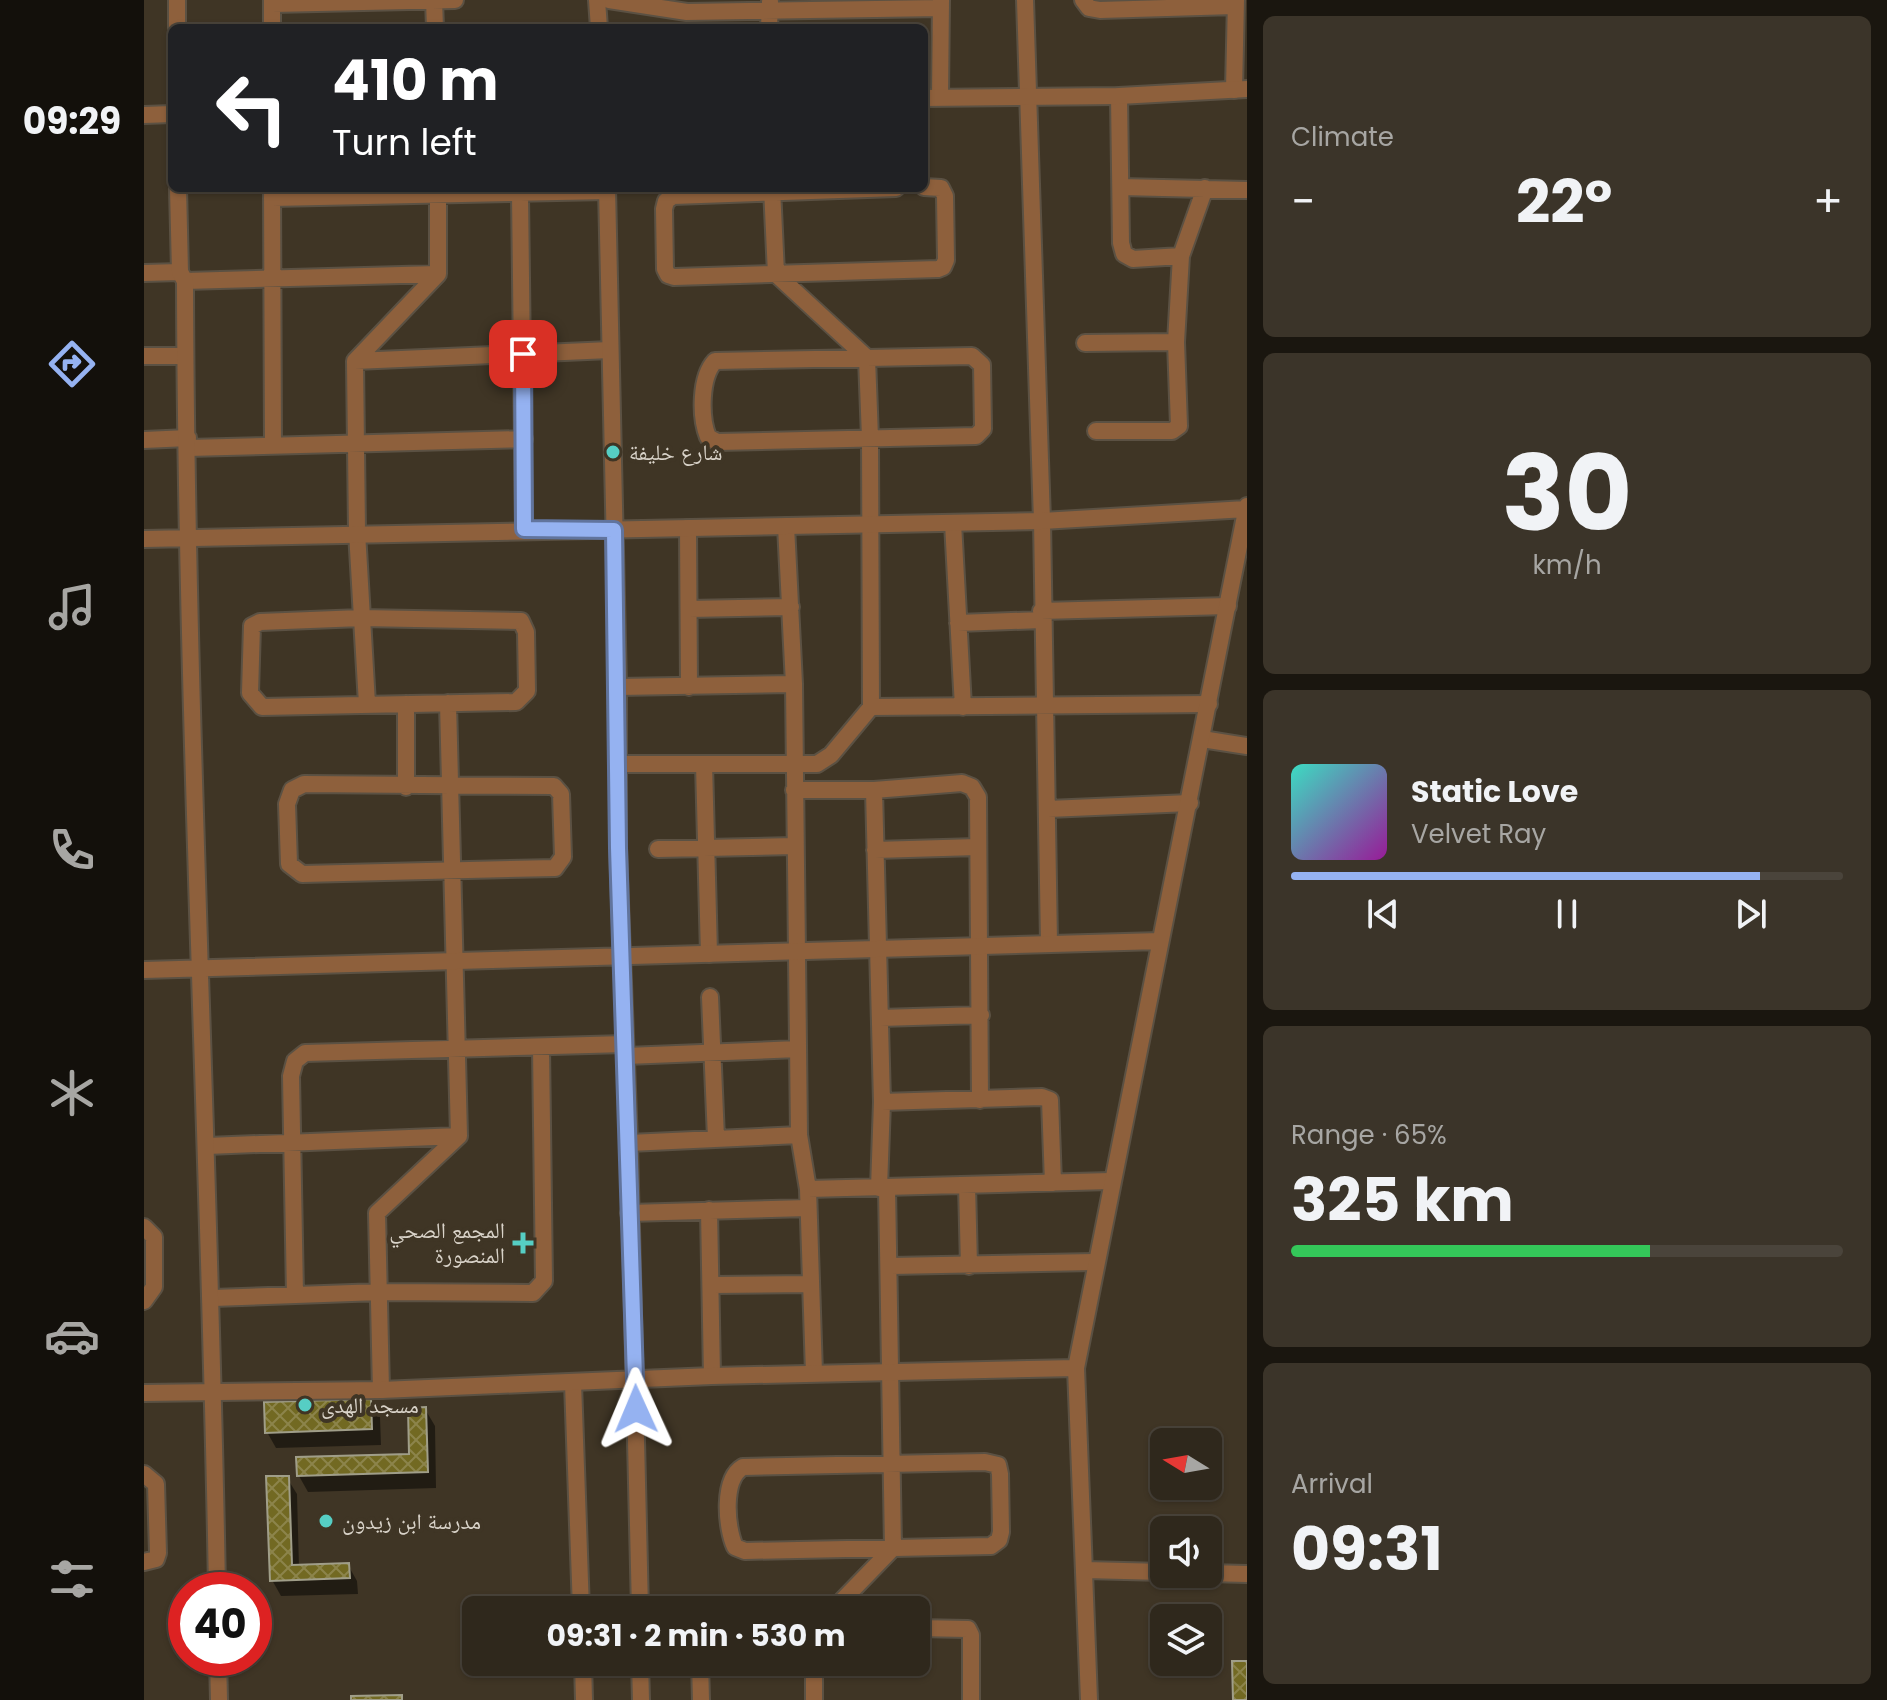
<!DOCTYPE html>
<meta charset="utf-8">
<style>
:root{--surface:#2f281c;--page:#3b3429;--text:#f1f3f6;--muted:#a7a6a3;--line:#4a443b;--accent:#95b2f1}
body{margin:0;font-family:Poppins,"Noto Naskh Arabic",sans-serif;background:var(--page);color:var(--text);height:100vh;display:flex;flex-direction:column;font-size:30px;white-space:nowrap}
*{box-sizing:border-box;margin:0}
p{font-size:26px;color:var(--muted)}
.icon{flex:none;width:44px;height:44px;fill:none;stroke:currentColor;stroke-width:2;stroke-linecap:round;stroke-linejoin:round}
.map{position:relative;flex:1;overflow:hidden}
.details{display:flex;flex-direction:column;gap:16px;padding:16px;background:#1a160f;width:640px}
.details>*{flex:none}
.hud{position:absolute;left:24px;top:24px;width:760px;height:168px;border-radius:12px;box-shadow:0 2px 6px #0004,0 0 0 2px var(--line);background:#202124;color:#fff;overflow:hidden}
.needle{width:52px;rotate:281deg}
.buttons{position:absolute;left:1006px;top:1428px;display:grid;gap:16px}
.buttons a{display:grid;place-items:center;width:72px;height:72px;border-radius:12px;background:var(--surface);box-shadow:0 2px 6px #0004,0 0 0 2px var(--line);font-size:40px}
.speed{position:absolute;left:24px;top:1572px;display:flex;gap:16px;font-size:40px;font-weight:700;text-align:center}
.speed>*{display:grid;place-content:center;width:104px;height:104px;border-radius:50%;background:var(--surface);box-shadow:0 2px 6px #0004,0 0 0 2px var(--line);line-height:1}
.speed .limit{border:12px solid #d22;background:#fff;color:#111}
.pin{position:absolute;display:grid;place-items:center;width:68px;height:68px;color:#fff;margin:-34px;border-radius:16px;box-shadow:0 4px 12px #0006}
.me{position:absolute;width:88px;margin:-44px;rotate:359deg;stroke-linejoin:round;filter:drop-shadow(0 0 6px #0008)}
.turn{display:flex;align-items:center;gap:28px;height:168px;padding:0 32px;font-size:36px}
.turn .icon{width:104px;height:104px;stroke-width:2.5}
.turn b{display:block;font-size:56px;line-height:68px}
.big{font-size:60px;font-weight:700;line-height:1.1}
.details .widget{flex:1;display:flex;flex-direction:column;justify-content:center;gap:12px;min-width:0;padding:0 28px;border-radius:12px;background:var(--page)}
.details .dial{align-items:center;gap:0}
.dial b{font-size:104px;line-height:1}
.song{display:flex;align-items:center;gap:24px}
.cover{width:96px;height:96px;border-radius:12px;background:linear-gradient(135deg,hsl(170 70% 55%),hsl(300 70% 35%))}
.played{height:8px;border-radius:4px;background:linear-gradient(90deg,var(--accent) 85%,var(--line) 85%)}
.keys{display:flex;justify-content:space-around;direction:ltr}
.heat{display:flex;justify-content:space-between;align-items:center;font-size:44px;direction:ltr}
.charge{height:12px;border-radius:6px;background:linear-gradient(90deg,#34c759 65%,var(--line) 0)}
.trip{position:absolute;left:318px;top:1596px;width:468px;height:80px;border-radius:12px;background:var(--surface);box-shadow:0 2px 6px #0004,0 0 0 2px var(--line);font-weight:700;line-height:80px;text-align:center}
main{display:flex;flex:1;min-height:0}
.menu{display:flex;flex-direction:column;width:144px;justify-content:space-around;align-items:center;background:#13100b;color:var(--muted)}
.menu .icon{width:56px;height:56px}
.menu .active{color:var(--accent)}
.menu b{font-size:36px;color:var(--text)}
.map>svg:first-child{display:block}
</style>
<main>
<nav class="menu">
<b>09:29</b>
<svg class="icon active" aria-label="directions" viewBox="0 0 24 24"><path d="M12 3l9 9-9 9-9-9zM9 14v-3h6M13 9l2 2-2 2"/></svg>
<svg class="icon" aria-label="music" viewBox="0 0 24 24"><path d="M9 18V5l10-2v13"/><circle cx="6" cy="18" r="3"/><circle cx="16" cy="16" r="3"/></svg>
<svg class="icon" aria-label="phone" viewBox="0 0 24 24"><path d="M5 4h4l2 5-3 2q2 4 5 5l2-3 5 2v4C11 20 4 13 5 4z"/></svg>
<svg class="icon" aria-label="climate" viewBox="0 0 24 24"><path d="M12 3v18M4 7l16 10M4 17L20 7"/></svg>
<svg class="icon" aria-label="car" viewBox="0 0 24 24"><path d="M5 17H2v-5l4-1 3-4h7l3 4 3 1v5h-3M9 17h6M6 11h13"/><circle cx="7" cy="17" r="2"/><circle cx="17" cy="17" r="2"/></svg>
<svg class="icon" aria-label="filters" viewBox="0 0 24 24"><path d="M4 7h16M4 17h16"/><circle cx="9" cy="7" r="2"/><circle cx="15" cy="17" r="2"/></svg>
</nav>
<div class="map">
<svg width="1103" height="1700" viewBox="0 0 1103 1700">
<defs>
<pattern id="building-cross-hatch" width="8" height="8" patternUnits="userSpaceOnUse" patternTransform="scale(2)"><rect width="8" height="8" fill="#726922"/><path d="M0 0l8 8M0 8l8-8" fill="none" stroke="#8c844b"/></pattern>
</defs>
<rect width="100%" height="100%" fill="#3f3525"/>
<path fill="#0007" d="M226,1401L236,1417L237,1445L132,1448L123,1432Z
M281,1409L291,1426L292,1488L164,1492L155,1476L267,1456Z
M143,1478L153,1494L155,1567L204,1565L213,1581L214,1594L137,1596L128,1580Z"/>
<path fill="url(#building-cross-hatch)" stroke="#a09e89" stroke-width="2" d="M227,1399L228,1429L121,1433L120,1402Z
M282,1407L284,1472L153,1476L152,1457L265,1454L264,1408Z
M122,1476H145L148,1565L205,1563L206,1578L126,1581Z
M1088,1661H1103V1700H1089Z
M258,1695V1700H207V1696Z"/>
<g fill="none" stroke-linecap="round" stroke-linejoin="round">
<defs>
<path id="minor" d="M290,0L291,28
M465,0L543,12L797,8
M881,0L898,521L905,943
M939,0L945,8L956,10L1090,6
M128,4L311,0
M128,28V0
M625,28L626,2
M1090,90L1092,0
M975,96L977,243L980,254L989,259L1037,256
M796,97L797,0
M977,187L1103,190
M128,188L129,446
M752,188L529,196L522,201L520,209L521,269L524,275L530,277L794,269L799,267L802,260L801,196L797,188L780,187
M376,194L380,529
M128,198L463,191
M0,273L36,272
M41,281L294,274
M941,343L1032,342
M0,356H41
M828,356L838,365L839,429L832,436L573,442L564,437C556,417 556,377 571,361Z
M211,361L466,350
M952,431H1028L1035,426L1032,342L1037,256L1061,188
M0,440L44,438
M44,448L380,439
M809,523L819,707
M642,526L650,684L655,1135
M544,528L545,687
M545,609L647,607
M897,611L1084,606
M217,618L377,621L382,632L383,691L372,702L118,707L106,693L108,626L116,622Z
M814,623L898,620
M474,687L650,684
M223,704L213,532L211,361L294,274V188
M262,704V787
M727,707L1065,704
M1058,739L1103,746
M474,764H673L687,755L727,707L726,438L723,358L632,274L628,188
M560,764L565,954
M160,784L410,786L417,794L419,857L411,868L158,874L145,864L143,804L148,790Z
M650,790H730L818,783L828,787L834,797L836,1100
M730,790L738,1102L735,1188
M904,809L1046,803
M514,849L650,846
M731,850L833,847
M566,997L572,1138
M736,1018L837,1015
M482,1056L654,1049
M738,1102L898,1097L906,1100L909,1183
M485,1143L655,1135L664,1189L670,1373
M63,1146L315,1136
M823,1185L825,1266
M664,1189L967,1181
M565,1210L568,1376
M485,1213L664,1208
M0,1227L10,1237V1287L0,1301
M747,1266L950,1262
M568,1285L666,1284
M151,1295L147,1076L151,1061L161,1053L481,1044
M69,1298L236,1292L389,1293L400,1281L397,1047
M429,1383L437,1610
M237,1390L233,1213L315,1136L304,703
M841,1462L854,1465L856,1474L857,1532L855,1540L847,1546L601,1551L591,1547C582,1527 578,1479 599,1467Z
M0,1474L12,1484L14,1553L12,1559L0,1562
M689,1610L749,1548L743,1187
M772,1628L824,1629L827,1635V1700
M439,1662L440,1700
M556,1662L557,1700
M670,1700V1662"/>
<path id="tertiary" d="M33,0V28
M453,0L455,28
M780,98L975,96L1103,89
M0,115L28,114
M34,188L36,272L41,281C42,718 66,1154 73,1590
M463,188L474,687V848L485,1143L496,1610
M0,539L898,521L1102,509
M0,970L1016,941
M0,1393L237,1390L568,1376L932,1368
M941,1570L1020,1572
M1064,1573L1103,1574
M74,1658L75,1700
M496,1662L497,1700
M945,1700L932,1368L1103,506"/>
</defs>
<use href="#minor" stroke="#5b5143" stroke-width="20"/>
<use href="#tertiary" stroke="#5b5143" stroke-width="20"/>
<use href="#minor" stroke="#8e603c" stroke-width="16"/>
<use href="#tertiary" stroke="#8e603c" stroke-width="16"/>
</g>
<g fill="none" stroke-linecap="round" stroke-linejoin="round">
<defs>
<path id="route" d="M379,354L380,529L470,530L474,848L492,1409"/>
</defs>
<use href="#route" stroke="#61749d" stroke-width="20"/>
<use href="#route" stroke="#95b2f1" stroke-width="14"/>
</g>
<g fill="#56cec4" stroke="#3f3525" stroke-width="3">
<circle cx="469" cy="452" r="8"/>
<path d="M375 1231h8v8h8v8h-8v8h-8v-8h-8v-8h8z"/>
<circle cx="161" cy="1405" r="8"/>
<circle cx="182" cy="1521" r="8"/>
</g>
<g text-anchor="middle" stroke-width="8" stroke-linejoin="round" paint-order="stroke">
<g font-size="22" fill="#d9d3c9" stroke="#3f3525" text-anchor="start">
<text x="485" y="460">شارع خليفة</text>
<text x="361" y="1238" text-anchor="end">المجمع الصحي<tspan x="361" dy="25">المنصورة</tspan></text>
<text x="177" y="1413">مسجد الهدى</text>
<text x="198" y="1529">مدرسة ابن زيدون</text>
</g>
</g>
</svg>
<div class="buttons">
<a><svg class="needle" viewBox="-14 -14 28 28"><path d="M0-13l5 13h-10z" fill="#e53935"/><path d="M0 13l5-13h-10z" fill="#a7a6a3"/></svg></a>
<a><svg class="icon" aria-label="sound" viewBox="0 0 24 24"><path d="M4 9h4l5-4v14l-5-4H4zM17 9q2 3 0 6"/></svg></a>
<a><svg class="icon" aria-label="layers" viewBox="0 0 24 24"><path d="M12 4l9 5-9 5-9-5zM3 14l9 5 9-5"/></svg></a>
</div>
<div class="speed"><div class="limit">40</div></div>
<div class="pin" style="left:379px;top:354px;background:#d93025"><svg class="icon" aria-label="arrive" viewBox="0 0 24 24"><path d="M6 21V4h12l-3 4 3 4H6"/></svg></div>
<svg class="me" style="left:492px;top:1409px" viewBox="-20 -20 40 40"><path d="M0-17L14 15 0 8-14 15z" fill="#95b2f1" stroke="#fff" stroke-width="4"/></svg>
<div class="trip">09:31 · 2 min · 530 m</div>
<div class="hud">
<div class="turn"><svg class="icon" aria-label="left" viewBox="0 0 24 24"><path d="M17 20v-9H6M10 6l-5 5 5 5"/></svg><div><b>410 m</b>Turn left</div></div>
</div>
</div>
<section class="details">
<div class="widget"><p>Climate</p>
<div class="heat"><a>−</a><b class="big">22°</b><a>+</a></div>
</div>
<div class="widget dial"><b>30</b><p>km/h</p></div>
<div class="widget">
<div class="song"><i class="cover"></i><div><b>Static Love</b><p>Velvet Ray</p></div></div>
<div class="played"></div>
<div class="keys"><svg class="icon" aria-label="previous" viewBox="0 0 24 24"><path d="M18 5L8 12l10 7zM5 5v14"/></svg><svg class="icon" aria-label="pause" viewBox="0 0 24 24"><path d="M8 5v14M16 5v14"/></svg><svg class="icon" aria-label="next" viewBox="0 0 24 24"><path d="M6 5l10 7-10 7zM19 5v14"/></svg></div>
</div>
<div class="widget"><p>Range · 65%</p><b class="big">325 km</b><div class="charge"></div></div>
<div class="widget"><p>Arrival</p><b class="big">09:31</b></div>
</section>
</main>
